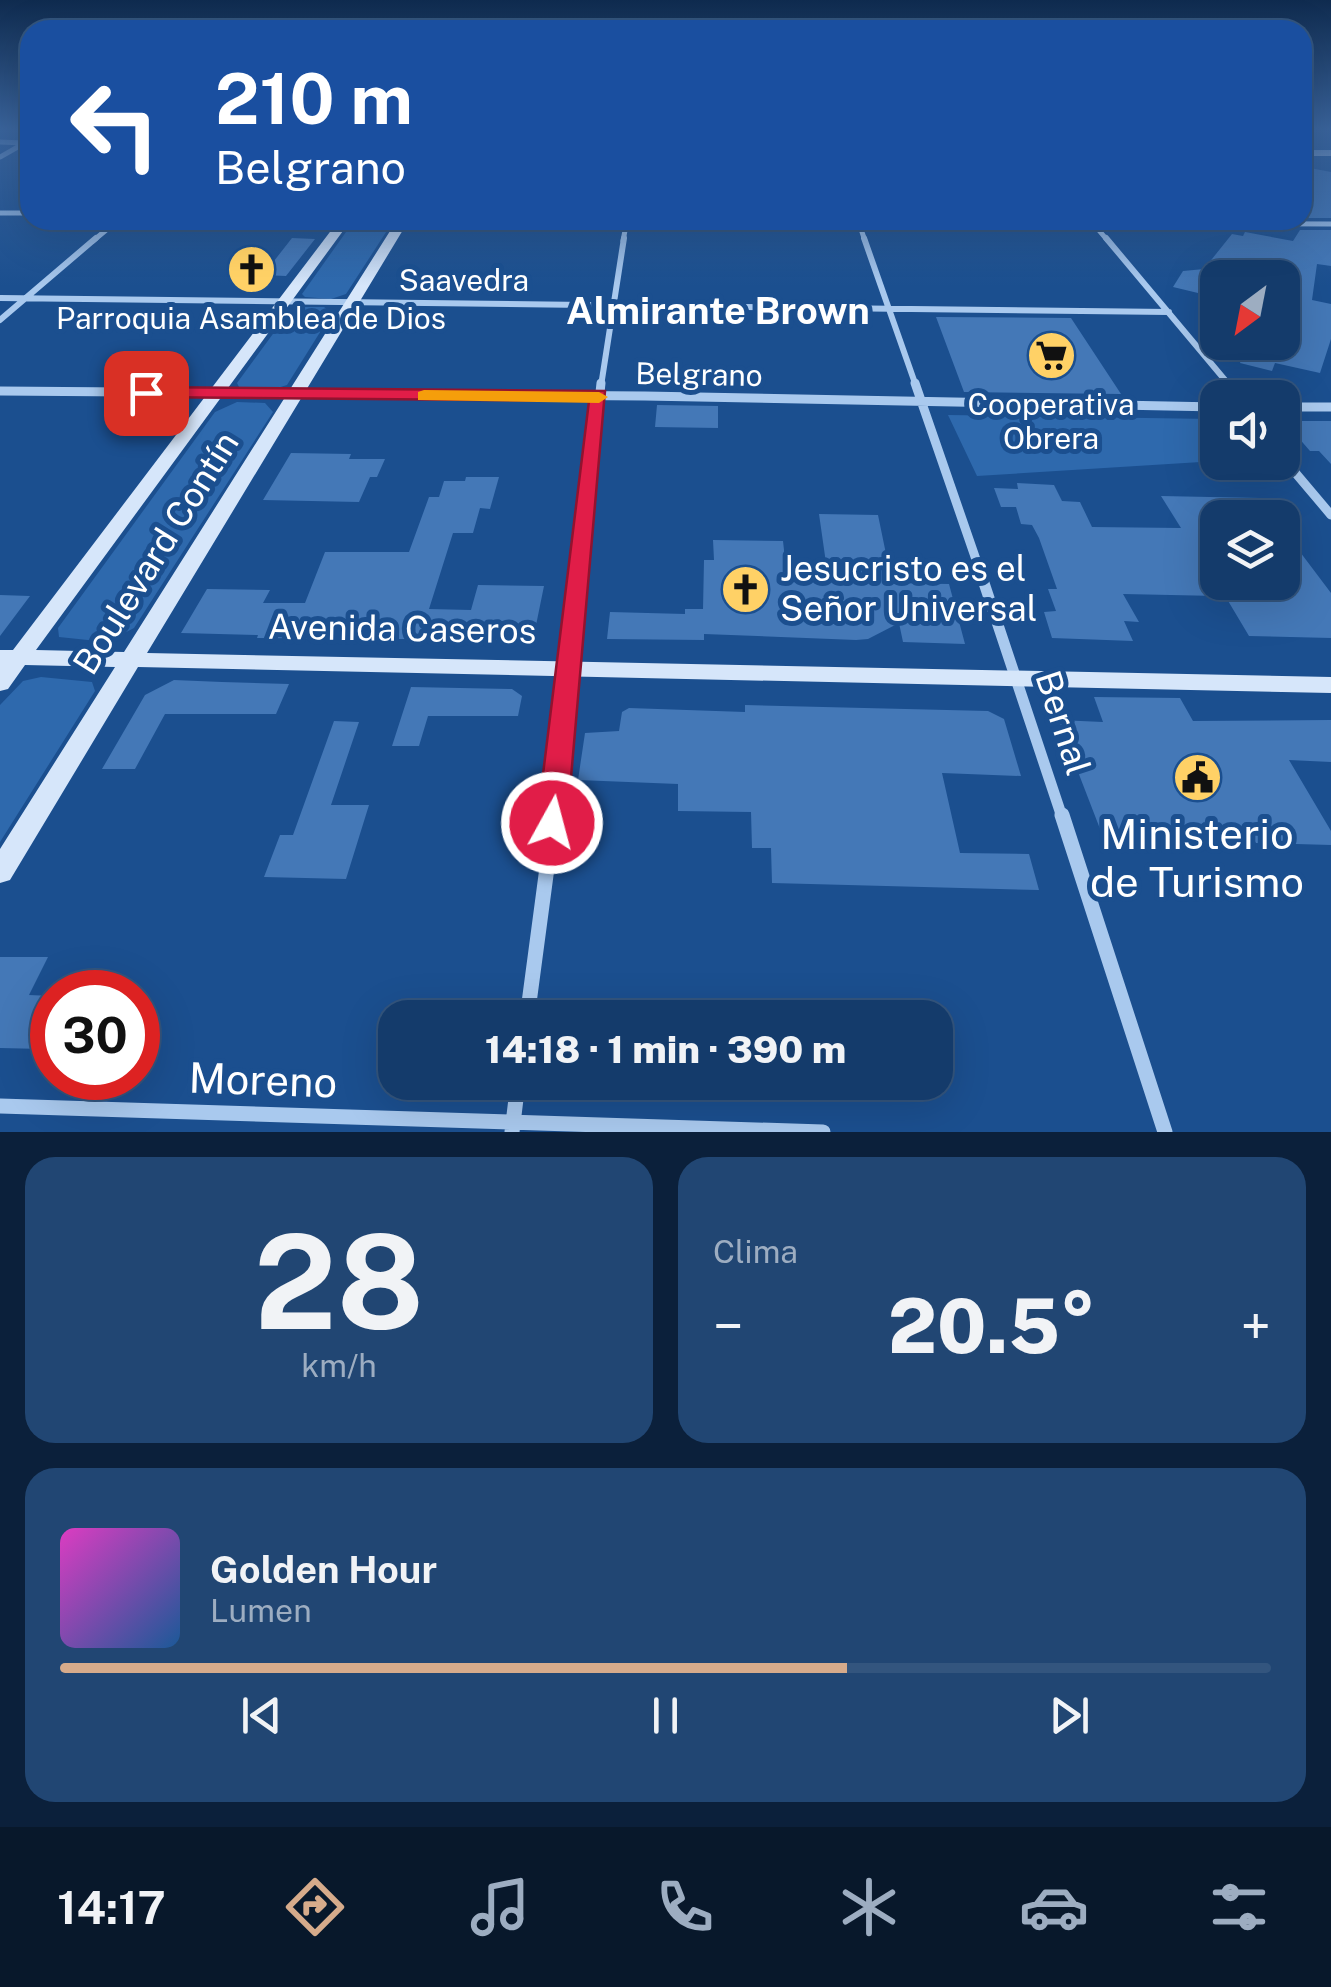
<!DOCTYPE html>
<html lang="es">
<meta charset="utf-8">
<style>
:root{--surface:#143b6b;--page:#214673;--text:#f1f3f6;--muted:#9dadc1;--line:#33557e;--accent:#d6ab8b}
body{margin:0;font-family:"Public Sans",sans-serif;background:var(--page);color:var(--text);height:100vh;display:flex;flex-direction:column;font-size:38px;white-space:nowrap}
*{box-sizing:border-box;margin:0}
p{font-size:32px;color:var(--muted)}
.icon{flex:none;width:55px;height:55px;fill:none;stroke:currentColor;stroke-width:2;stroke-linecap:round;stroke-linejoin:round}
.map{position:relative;height:1132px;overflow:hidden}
.details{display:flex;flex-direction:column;gap:25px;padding:25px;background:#0b203b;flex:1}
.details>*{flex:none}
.banner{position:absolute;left:20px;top:20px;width:1292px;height:210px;border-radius:30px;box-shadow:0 10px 40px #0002,0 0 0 2px var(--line);background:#1a4fa0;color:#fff;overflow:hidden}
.needle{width:65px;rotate:212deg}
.controls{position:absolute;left:1200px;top:260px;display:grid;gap:20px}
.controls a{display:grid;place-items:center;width:100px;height:100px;border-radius:20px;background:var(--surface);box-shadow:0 10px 40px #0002,0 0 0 2px var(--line);font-size:50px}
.speed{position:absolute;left:30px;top:970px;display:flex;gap:20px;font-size:50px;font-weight:700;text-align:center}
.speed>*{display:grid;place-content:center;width:130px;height:130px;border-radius:50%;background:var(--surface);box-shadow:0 10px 40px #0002,0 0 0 2px var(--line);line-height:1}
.speed .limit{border:15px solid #d22;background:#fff;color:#111}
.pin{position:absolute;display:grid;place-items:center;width:85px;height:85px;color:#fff;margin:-42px;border-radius:20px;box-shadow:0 5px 15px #0006}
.me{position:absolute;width:110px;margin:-55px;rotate:7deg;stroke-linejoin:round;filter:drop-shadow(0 0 8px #0008)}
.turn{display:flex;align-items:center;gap:35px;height:210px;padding:0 30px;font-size:45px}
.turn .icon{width:130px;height:130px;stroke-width:2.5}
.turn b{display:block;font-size:70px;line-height:85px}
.big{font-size:75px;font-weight:800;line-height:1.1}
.details .tile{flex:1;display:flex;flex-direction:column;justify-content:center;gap:15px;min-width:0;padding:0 35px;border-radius:30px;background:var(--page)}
.details .dial{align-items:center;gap:0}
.dial b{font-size:130px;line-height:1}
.song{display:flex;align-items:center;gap:30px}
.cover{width:120px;height:120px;border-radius:15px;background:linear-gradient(135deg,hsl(310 70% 55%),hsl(210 70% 35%))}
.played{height:10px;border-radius:5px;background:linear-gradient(90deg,var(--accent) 65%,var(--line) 65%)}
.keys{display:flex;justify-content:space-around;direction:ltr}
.heat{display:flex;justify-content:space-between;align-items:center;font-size:55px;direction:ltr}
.details .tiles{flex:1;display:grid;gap:25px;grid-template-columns:1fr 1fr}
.tile:last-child{grid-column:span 2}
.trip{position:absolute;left:378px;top:1000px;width:575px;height:100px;border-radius:30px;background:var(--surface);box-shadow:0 10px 40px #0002,0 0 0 2px var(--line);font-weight:800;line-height:100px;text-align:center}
.menu{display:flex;height:160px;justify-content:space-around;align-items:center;background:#08182b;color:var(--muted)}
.menu .icon{width:70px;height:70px}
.menu .selected{color:var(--accent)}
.menu b{font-size:45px;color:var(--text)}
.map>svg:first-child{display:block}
</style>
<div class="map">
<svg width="1331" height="1132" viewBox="0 0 1331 1132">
<rect width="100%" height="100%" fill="#1b4f8f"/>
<path fill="#2e69ad" d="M363,222L390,226L346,294L331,299L305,297L302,294L351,225Z
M305,307H324L332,313L287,385L274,389L239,387L237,383L289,312Z
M237,402L265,403L273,412L134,628L107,642L59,637L58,628L215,412Z
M948,415L1212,419L1217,426V461L977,476Z
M41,677L92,682L95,691L0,842V705L23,681Z"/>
<path fill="#4478b7" d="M1310,168L1331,172V218H1302V180H1308Z
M1300,230H1331V266L1317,264L1312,300L1331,304V339L1320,373L1275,363L1272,371L1240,363L1248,342H1282V278L1218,260V290L1202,287L1198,293L1173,287L1183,271L1204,269L1232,234L1243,236L1245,232L1293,241Z
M292,238L315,239L286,276L263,275Z
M936,317L1071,318L1121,394L964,392Z
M657,405L718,406V428L655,427Z
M1284,421H1331V464L1319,451H1310Z
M291,453L351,454L349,459H385L377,477H370L359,502L263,500Z
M466,477H499L490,509L480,508L473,533H453L429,609L471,610L478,585L544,586L533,640L257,638L258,635L181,633L207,589L270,590L263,603H305L325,552H409L429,497H439L444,481H465Z
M1017,483L1054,485L1062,501L1080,502L1092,527L1181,528L1161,496L1260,498L1274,518H1218V582H1282V528L1331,593V638L1249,636L1218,584V596L1123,594L1139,622L1124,621L1133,641L1052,638L1044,612L1056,611L1048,589H1057L1039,538L1032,525L1021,524L1016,507H1001L994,488L1018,489Z
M819,514L878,515L892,583L949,584L965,644L903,642L899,623L868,639L856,640L704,634V640L607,639L610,612L685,614V609H703L704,560H714L713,540L783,541L786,568L827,570Z
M0,595L30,596L0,636Z
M174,680L222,682L289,684L276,714H165L135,769H102L145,695Z
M411,687L512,689L522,696L518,716H428L419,746H392Z
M1094,697L1180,698L1193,721L1331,720V762L1289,760L1331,831V845L1256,843L1252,836L1102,834L1058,720L1103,722Z
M745,705L988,711L1004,719L1021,776L942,773L960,853L1029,854L1039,890L772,883L771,848H752L751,812L678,811V784L578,780L585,733L619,731L622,712L629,708L745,712Z
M334,721L359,722L331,805H369L346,879L264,877L280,835H293Z
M0,957H48L29,995L52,996V1030L43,1049L0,1048Z"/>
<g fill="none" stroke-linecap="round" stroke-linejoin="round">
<path stroke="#a9c9ee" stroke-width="5" d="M0,142L24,143
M0,157L30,140
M0,213H30
M470,220L1331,224
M858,220L865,241
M1091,221L1108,241
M93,241L118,220
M623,241L627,220"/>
<path stroke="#a9c9ee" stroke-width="6" d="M864,238L916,386
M1106,238L1230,386
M0,298L1169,312
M0,320L96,238
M601,386L624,238"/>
<path stroke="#a9c9ee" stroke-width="9" d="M915,383L981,574
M1228,383L1240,398
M0,391L645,396L1218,407
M1282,407H1331
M1282,457L1331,515
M581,574L601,383"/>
<path stroke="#a9c9ee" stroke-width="11" d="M980,571L1062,817
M553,817L581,571"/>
<path stroke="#a9c9ee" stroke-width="15" d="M1062,815L1165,1132
M527,1018L554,815
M0,1106L823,1132
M512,1132L518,1082"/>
<path fill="#d6e6fa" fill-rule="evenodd" d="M1302,150H1331V156H1302Z
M339,220H351L36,650L124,652L397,220H409L147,653L1331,677V693L138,667L10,880L0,883V849L115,667L25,665L8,689L0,691V650H13Z"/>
</g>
<linearGradient id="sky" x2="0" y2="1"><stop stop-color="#0f2b4f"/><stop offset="0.45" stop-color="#39639b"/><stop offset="1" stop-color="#39639b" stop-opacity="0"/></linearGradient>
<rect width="1331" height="286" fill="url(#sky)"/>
<path fill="#e11d48" stroke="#92132f" stroke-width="2.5" d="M146,387L605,391L567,823L562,831L552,835L541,831L537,823L589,401L139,397L137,393Z"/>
<path fill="#f59e0b" d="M424,390L599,392L608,397L599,403L418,400V392Z"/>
<defs>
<symbol id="church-disc" viewBox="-11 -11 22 22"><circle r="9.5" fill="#ffd166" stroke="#1b4f8f"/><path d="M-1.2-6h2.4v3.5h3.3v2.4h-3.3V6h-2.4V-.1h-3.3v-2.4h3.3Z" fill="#111"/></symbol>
<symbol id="supermarket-disc" viewBox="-11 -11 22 22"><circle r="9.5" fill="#ffd166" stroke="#1b4f8f"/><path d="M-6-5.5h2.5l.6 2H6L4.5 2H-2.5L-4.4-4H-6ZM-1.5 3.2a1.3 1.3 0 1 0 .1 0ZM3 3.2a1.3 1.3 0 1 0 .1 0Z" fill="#111"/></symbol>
<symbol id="civic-disc" viewBox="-11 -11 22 22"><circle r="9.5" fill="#ffd166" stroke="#1b4f8f"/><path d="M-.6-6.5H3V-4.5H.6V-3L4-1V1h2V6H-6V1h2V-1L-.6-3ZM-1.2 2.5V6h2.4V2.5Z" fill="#111"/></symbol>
</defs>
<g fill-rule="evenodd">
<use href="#church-disc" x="224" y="242" width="55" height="55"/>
<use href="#supermarket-disc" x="1024" y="328" width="55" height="55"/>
<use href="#church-disc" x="718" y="562" width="55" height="55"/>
<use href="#civic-disc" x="1170" y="750" width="55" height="55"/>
</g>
<g text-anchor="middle" stroke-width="10" stroke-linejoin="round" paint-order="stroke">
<g font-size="30" fill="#fff" stroke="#1b4f8f">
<text x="464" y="291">Saavedra</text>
<text transform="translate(699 375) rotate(1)" y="10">Belgrano</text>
</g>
<g font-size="30" fill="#fff" stroke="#1b4f8f">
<text x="251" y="329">Parroquia Asamblea de Dios</text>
<text x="1051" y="415">Cooperativa<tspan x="1051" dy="34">Obrera</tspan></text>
</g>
<g font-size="35" fill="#fff" stroke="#1b4f8f">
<text transform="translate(156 553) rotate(-58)" y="12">Boulevard Contín</text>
<text transform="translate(402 629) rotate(1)" y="12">Avenida Caseros</text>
<text transform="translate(1063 723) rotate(72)" y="12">Bernal</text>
</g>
<g font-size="35" fill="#fff" stroke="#1b4f8f" text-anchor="start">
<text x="780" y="581">Jesucristo es el<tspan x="780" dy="40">Señor Universal</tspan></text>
</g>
<g font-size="38" font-weight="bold" fill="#fff" stroke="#1b4f8f">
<text x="718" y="324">Almirante Brown</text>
</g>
<g font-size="42" fill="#fff" stroke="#1b4f8f">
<text x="1197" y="849">Ministerio<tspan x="1197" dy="48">de Turismo</tspan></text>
</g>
<g font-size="42" fill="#fff" stroke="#1b4f8f">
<text transform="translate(263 1080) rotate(2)" y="15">Moreno</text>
</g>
</g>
</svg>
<div class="controls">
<a><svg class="needle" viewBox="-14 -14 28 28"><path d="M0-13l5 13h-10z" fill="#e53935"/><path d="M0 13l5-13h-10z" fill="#9dadc1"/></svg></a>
<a><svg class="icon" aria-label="sound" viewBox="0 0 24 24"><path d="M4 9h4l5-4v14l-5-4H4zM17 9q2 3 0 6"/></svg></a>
<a><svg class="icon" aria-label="layers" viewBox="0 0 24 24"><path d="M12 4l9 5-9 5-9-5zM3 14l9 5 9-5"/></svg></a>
</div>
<div class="speed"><div class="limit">30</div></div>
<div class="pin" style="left:146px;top:393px;background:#d93025"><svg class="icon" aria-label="arrive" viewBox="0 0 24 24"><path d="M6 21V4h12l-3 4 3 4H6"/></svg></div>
<svg class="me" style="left:552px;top:823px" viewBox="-20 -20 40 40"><circle r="17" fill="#e11d48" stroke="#fff" stroke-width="3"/><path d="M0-11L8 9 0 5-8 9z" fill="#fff"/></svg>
<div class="trip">14:18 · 1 min · 390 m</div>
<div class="banner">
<div class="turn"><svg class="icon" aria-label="left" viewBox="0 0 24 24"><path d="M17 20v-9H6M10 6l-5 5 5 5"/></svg><div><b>210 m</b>Belgrano</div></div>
</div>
</div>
<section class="details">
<div class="tiles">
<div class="tile dial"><b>28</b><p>km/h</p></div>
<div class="tile"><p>Clima</p>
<div class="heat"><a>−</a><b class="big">20.5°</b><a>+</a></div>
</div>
<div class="tile">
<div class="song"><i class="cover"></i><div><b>Golden Hour</b><p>Lumen</p></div></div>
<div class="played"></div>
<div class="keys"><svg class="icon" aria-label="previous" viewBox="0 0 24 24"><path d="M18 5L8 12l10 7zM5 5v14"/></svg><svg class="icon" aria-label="pause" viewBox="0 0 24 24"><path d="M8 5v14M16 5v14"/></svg><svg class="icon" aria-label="next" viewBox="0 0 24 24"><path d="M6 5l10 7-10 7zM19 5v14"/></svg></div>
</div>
</div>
</section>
<nav class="menu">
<b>14:17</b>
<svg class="icon selected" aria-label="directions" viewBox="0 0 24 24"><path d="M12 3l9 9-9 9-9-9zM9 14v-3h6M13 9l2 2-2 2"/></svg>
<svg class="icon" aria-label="music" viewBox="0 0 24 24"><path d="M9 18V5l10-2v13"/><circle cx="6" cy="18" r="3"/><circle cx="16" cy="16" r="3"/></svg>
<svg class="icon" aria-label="phone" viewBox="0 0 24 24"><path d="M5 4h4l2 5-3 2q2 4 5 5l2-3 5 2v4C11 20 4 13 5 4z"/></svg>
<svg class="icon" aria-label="climate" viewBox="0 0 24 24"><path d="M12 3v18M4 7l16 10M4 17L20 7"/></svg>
<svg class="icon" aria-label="car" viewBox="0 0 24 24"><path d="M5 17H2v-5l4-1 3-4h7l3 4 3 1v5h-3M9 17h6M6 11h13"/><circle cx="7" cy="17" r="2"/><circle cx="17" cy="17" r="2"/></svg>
<svg class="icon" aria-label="filters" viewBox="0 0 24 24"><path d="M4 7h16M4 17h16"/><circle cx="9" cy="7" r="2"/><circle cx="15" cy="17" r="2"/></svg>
</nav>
